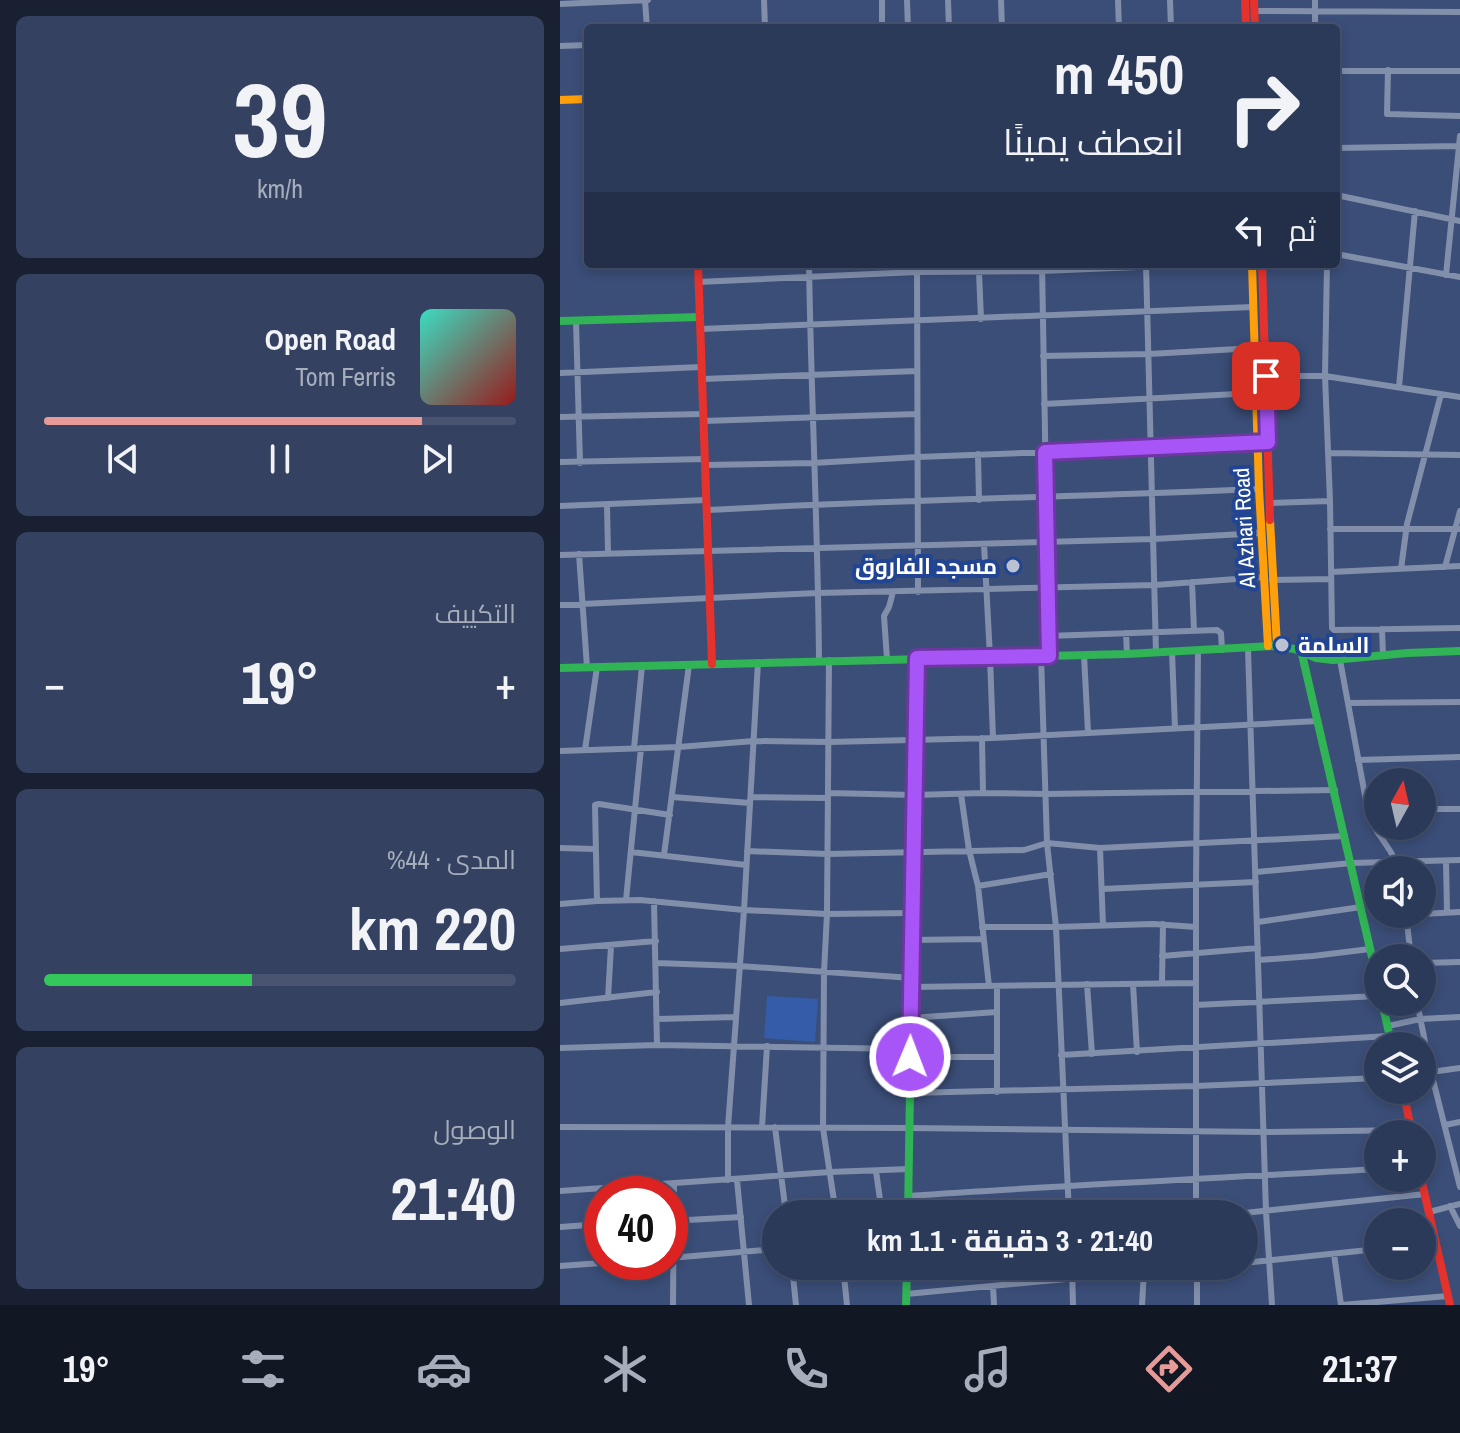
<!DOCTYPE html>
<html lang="ar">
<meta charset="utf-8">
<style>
:root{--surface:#2c3a5a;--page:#344160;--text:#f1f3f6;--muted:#a6adbb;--line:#485470;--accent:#e69b98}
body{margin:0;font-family:"Archivo Narrow",Cairo,sans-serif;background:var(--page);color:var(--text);direction:rtl;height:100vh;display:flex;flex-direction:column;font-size:30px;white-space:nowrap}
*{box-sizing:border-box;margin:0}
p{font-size:26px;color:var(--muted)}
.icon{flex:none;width:44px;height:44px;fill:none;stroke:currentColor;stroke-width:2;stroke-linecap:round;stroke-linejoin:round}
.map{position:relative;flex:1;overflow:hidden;direction:ltr}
.side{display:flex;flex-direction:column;gap:16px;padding:16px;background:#182032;width:560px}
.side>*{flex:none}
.hud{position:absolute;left:24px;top:24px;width:756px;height:244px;border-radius:8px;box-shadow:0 4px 12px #0003,0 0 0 2px var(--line);direction:rtl;background:#2c3a5a;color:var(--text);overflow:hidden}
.needle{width:52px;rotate:8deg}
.fabs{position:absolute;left:804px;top:768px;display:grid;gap:16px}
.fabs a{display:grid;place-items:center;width:72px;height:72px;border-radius:50%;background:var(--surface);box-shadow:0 4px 12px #0003,0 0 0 2px var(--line);font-size:40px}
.speed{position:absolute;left:24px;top:1176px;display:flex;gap:16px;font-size:40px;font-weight:700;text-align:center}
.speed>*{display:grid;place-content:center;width:104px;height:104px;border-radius:50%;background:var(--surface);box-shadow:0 4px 12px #0003,0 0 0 2px var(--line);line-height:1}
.speed .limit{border:12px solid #d22;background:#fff;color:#111}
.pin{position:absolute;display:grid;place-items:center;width:68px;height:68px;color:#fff;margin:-34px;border-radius:16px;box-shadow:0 4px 12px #0006}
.me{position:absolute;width:88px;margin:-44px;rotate:1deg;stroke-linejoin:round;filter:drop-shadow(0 0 6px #0008)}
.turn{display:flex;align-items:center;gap:28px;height:168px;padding:0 24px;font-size:36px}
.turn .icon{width:104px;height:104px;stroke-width:2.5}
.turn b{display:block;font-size:56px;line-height:68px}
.then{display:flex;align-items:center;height:76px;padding:0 24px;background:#0003;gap:16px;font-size:30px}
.big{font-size:60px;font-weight:700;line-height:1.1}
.side .widget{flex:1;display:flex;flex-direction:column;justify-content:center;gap:12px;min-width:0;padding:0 28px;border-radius:12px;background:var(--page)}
.side .dial{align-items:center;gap:0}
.dial b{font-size:104px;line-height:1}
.song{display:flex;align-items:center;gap:24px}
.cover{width:96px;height:96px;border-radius:12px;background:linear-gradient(135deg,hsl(170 70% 55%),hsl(0 70% 35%))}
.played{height:8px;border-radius:4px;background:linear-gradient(90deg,var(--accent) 80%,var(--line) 80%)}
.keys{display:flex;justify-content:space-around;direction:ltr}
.heat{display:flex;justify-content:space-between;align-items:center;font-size:44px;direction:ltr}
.charge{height:12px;border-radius:6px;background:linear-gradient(90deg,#34c759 44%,var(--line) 0)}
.trip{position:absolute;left:202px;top:1200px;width:496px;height:80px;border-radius:40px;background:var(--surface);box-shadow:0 4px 12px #0003,0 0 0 2px var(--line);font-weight:700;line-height:80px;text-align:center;direction:rtl}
.dock{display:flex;height:128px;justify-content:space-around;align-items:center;background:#121724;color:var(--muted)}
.dock .icon{width:56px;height:56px}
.dock .current{color:var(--accent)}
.dock b{font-size:36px;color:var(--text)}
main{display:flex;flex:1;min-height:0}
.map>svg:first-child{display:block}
</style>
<main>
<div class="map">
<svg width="900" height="1305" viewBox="0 0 900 1305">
<rect width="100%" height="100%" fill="#3b4e78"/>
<path fill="#355ca8" d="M207,996L258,999L255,1042L204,1038Z"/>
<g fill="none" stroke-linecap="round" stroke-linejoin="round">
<path stroke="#828fab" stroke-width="6" d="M85,0L87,28
M204,0L205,28
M322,0V28
M347,0L348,28
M388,0L389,28
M441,0L442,28
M558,0L559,28
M610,0L611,28
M0,4L88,0
M694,11L900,12
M755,28V0
M0,46L28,45
M828,70L827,114L900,116
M776,71H900
M776,148L899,146
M776,195L900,221
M776,254L900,277
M249,264C251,396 258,528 259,661
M357,264L358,592
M482,264L489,656
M586,264L596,653
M767,264L765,376L770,501L772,628L774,630L900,628
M419,272L421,319
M886,275L900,136
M138,282L357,272L482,271L649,264
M16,321L20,463
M140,329L693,307
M483,356L589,354L695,348
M0,373L141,367
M706,376H765L900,397
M142,379L357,371
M839,387L855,211
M484,404L696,393
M0,417L143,414
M143,421L357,414
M768,453L900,455
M418,454L419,500
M0,462L145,459
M145,465L253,463L358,457L591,448L701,441
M709,503L770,501
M47,505L48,552
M0,506L146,500
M146,510C331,500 515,497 699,489
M770,529H900
M424,544L430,657L433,738
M19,554L27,667
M0,555L593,539L702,533
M885,567L900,511
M841,569L847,524L881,394
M771,572L900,566
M712,580L771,579
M632,582L634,630
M0,605L258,593L595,585L703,577
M822,629L823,654
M566,633L567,654
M488,636L657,630L661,633L662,650
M688,649L706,1212L712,1305
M612,652L615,728
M524,655L528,732
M481,656L487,843L496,927L509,1214
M327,659L324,616L329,607L333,592
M269,660L267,914L264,972L263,1128L276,1214
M780,660L809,817C817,836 834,850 838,870
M788,703L900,702
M422,738L423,793
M74,748L82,666
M25,750L37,667
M0,751L119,747L194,741L269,742L433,738L758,721
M798,760L900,757
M268,793L355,795L423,793L485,794L775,790
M401,794L409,850L418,886L429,986
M112,797L190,803
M191,797L268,798
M862,809H900
M0,848L35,849
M540,848L543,925
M187,851L267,854L464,850L487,843L540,848L785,836
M71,852L186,865
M104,855L129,665
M886,861L887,912
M696,872L792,863L900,860
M418,886L491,874
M542,889L696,882
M66,900L81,748
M37,901L35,805L39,804L110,815
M94,901L97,1045
M0,904L37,901L80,900L184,910L267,914L353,913
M846,914L851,958
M862,914L900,912
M698,922L801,907
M422,927H496L593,924L636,927
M352,940L423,939
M0,949L96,941
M602,956L698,948
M699,960L753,956L810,949
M96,963L179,966L352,978
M862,963L900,962
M602,983L603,924
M527,984L532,1054
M573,984L577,1052
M437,986V1092
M351,987L636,983
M48,998L51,946
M857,1002L871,1072L900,1187
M0,1003L97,992
M636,1005L818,996
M351,1018L437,1012
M97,1019L176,1017
M828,1026L860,1019L900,1017
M0,1048L97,1045L350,1049
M501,1055L829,1036
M350,1057H436
M871,1072L900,1068
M350,1093L636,1086L818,1078
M885,1125L900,1122
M0,1127L349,1128L704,1132L851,1130
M202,1127L207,1046
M215,1127L226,1214
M316,1171L322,1214
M168,1180V1127L184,910L198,662
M177,1180L189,1305
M0,1191L270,1172L349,1169
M348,1196C505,1185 661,1178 818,1169
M890,1206L900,1226
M869,1212L900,1204
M636,1214V885L638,651
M675,1214L865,1194
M110,1221L181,1217
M0,1227L42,1224
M862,1244L876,1243
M774,1254L781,1305L888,1296
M110,1258L216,1249
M684,1263L818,1249
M0,1266L55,1262
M232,1266L236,1305
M283,1266L287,1305
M512,1266L513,1305
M637,1266V1305
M433,1286L434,1305
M346,1294L645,1266
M113,1305L114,1183
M582,1305L584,1271"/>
<path stroke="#30b455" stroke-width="8" d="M0,321L140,317
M741,650L818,983
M0,668L567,654L713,646L735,649L756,658L773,660L847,653L900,651
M822,1002L832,1046
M348,1214L357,658
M346,1305L347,1266"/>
<path stroke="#ff9f0a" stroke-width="8" d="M0,100L28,99
M692,264L699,489L708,646
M710,520L717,646"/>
<path stroke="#e5322d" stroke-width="8" d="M685,0L686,28
M694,0L695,28
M138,264L152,664
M702,264L710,520
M843,1090L852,1134
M861,1178L890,1305"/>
</g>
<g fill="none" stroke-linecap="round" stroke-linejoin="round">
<defs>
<path id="route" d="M350,1057L357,658L489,656L485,452L708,442L706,376"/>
</defs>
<use href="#route" stroke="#6d37a1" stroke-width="20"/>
<use href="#route" stroke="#a855f7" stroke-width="14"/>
</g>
<g fill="#bac1d0" stroke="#214592" stroke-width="3">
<circle cx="453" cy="566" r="8"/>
<circle cx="722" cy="645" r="8"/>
</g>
<g text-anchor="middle" stroke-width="8" stroke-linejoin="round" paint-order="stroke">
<g font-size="22" fill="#fff" stroke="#214592">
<text transform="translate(684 528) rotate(-93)" y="8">Al Azhari Road</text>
</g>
<g font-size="22" font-weight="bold" fill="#fff" stroke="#214592" text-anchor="end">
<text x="437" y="574">مسجد الفاروق</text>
<text x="738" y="653" text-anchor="start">السلمة</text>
</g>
</g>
</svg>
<div class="fabs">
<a><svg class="needle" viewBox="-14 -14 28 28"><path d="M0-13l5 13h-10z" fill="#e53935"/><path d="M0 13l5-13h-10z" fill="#a6adbb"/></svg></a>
<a><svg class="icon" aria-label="sound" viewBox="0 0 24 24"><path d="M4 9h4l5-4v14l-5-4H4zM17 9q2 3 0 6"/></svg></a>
<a><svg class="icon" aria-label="search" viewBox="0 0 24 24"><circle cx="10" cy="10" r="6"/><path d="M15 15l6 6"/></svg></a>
<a><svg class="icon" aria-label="layers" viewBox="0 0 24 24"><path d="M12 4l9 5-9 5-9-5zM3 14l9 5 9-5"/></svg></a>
<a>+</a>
<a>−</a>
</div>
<div class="speed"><div class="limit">40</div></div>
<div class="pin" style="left:706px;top:376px;background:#d93025"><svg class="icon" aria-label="arrive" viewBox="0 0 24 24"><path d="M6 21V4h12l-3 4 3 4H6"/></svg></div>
<svg class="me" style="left:350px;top:1057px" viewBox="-20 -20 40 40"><circle r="17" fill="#a855f7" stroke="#fff" stroke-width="3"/><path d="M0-11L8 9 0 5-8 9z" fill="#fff"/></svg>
<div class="trip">21:40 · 3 دقيقة · 1.1 km</div>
<div class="hud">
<div class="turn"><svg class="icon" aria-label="right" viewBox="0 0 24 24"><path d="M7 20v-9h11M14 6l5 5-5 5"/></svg><div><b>450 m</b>انعطف يمينًا</div></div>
<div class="then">ثم<svg class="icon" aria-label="left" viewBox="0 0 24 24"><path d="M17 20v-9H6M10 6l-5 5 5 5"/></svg></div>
</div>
</div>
<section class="side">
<div class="widget dial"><b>39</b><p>km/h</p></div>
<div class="widget">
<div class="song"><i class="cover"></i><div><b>Open Road</b><p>Tom Ferris</p></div></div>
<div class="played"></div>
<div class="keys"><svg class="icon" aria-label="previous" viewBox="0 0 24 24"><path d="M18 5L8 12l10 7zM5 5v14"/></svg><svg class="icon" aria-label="pause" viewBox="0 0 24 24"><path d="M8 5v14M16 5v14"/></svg><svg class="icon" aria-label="next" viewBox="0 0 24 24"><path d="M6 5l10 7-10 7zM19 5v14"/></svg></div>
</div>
<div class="widget"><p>التكييف</p>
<div class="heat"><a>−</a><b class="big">19°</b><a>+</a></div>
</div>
<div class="widget"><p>المدى · 44%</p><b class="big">220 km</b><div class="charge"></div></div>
<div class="widget"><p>الوصول</p><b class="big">21:40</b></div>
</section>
</main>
<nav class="dock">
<b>21:37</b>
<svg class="icon current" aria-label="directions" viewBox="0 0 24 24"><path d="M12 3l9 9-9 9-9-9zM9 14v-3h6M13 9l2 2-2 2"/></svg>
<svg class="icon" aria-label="music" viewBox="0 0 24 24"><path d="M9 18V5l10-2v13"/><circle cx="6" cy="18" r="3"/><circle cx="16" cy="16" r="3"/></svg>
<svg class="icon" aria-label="phone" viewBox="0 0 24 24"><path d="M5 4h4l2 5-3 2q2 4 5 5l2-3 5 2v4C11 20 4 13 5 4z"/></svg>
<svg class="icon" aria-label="climate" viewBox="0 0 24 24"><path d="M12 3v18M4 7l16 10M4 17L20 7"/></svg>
<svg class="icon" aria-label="car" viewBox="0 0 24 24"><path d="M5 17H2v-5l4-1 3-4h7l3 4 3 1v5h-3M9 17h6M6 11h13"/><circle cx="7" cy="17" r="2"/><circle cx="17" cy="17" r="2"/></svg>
<svg class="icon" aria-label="filters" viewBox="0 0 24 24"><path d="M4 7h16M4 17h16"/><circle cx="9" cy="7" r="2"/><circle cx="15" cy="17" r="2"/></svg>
<b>19°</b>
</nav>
